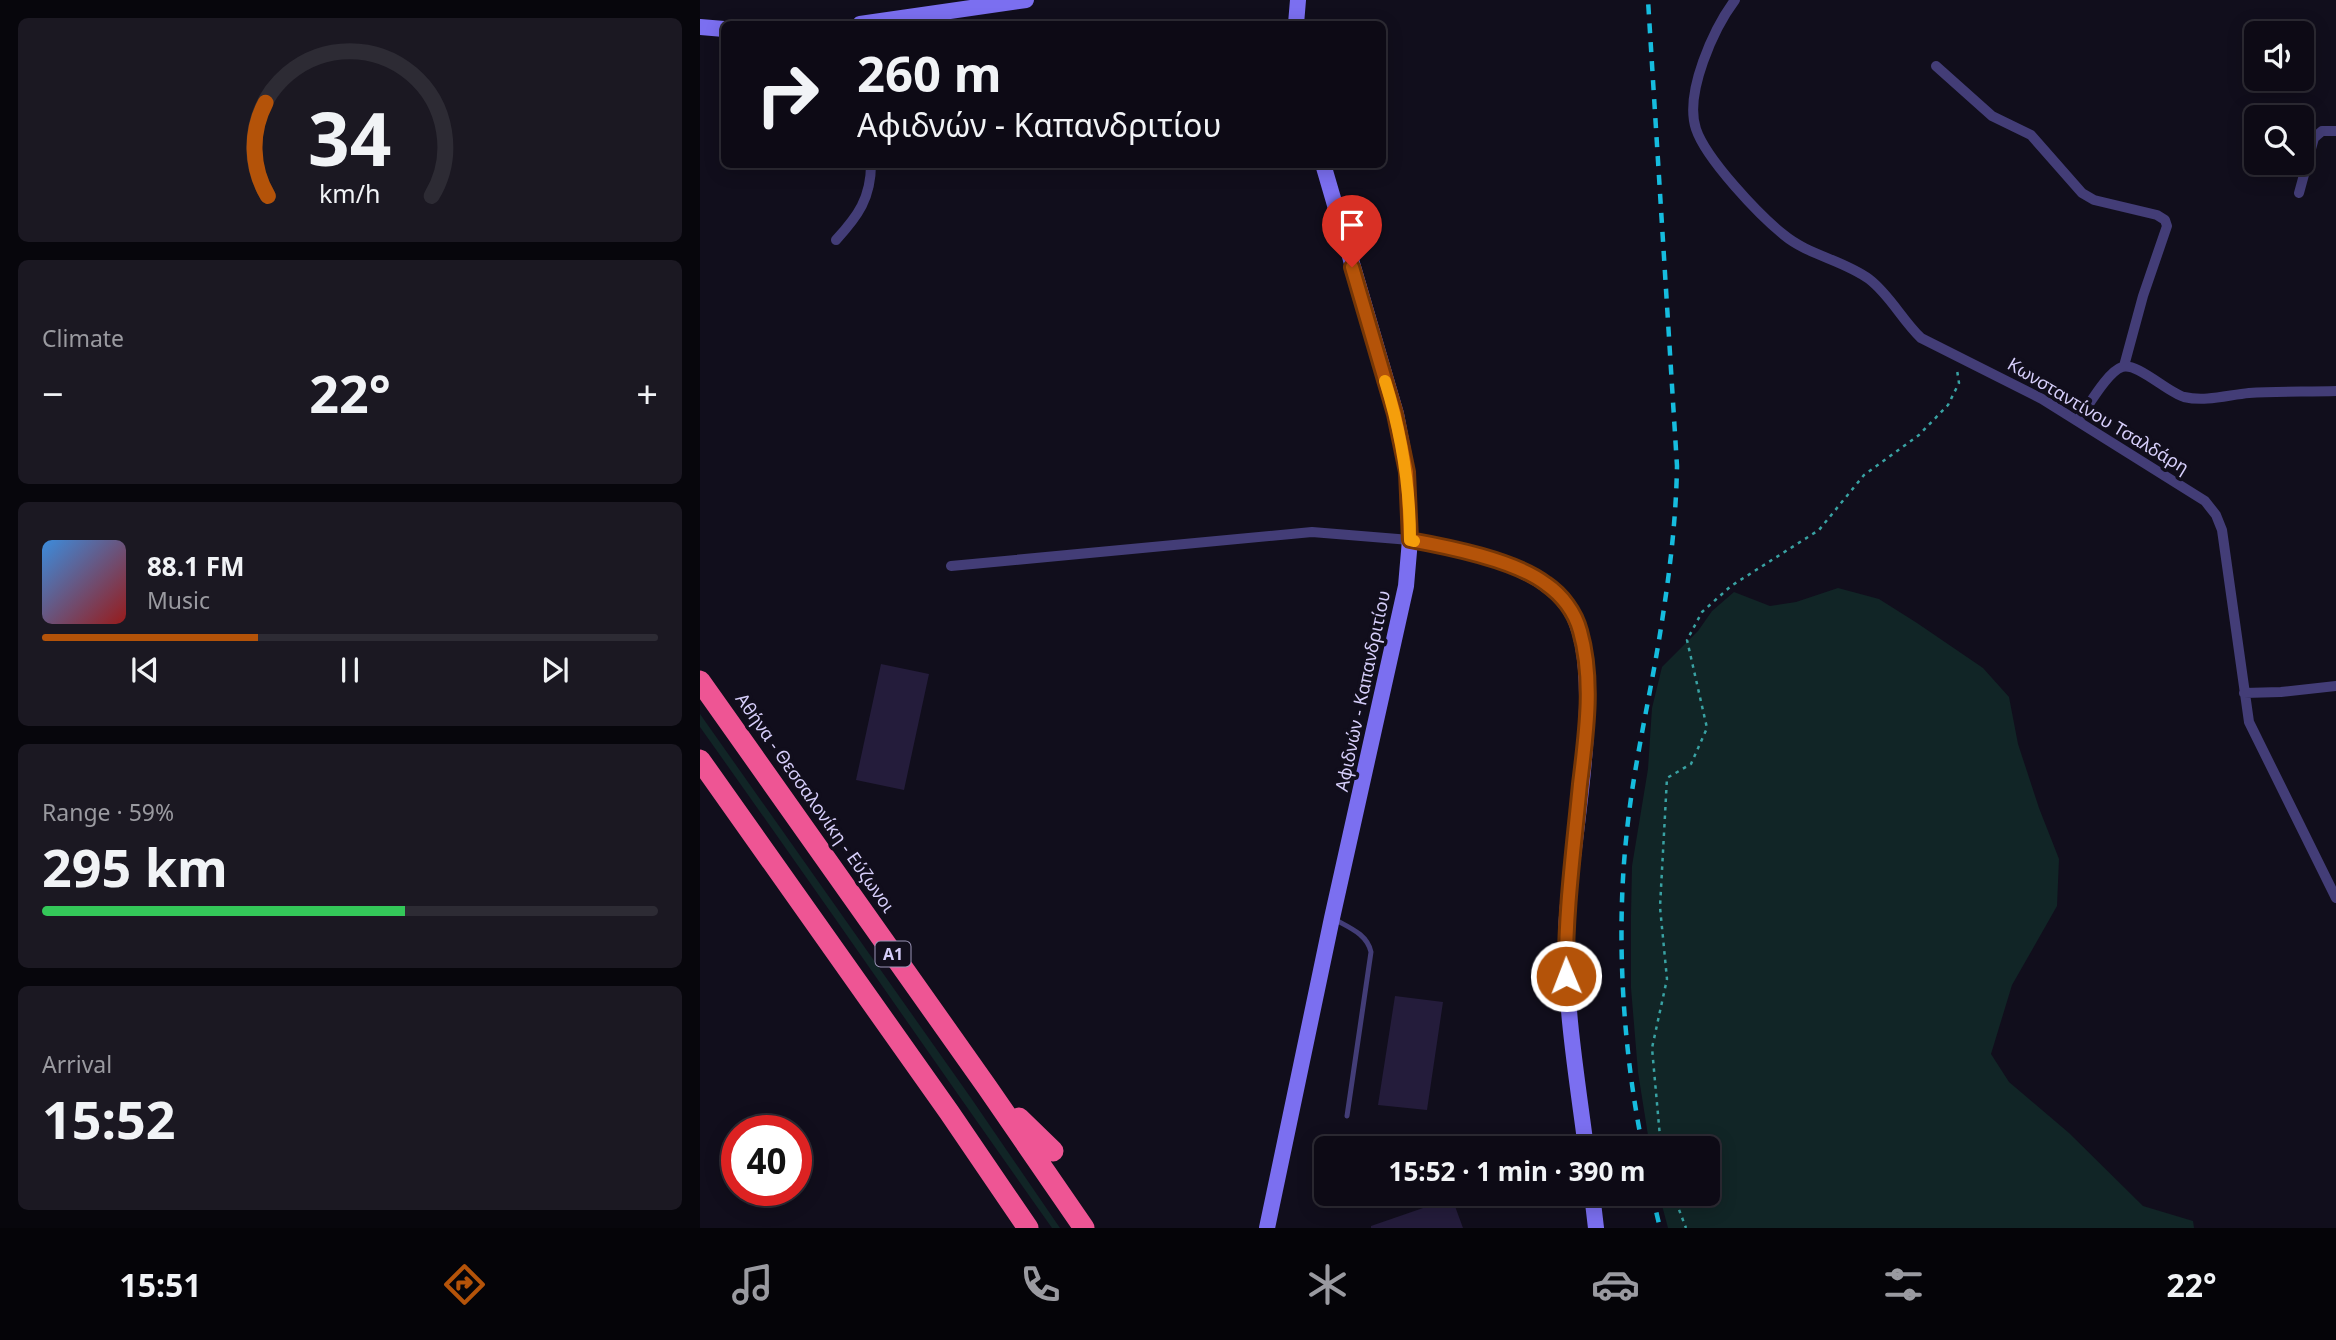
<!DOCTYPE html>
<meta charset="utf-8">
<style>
:root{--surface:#0d0a15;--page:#1b1822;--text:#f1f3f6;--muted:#9a9aa0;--line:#2d2b34;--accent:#b45309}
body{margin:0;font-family:"Noto Sans",sans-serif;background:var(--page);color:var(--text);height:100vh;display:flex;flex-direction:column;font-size:26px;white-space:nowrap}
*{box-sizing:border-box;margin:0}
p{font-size:23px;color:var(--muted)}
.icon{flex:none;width:38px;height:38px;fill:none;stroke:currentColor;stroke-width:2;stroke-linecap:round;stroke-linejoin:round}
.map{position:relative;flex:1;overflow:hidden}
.side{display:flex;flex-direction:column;gap:18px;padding:18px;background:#07060c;width:700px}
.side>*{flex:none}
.top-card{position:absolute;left:21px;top:21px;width:665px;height:147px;border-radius:10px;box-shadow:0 4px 18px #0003,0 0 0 2px var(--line);background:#0d0a15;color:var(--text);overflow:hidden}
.tools{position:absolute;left:1544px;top:21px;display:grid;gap:14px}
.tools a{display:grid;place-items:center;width:70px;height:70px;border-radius:10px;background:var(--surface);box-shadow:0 4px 18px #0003,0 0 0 2px var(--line);font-size:35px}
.speed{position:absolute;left:21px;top:1115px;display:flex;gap:14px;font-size:35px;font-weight:700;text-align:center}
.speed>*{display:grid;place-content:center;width:91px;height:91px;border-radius:50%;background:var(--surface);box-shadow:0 4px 18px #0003,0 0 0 2px var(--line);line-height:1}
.speed .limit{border:10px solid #d22;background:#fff;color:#111}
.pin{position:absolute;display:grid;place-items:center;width:60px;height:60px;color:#fff;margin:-72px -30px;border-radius:50% 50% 50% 0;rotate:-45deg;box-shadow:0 0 7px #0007}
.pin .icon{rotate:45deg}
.me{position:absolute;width:77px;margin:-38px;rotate:359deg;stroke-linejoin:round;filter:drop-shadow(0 0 5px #0008)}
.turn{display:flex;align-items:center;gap:24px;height:147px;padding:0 21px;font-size:32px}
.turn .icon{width:91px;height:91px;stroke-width:2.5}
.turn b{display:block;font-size:49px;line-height:60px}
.big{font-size:52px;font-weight:700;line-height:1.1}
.side .tile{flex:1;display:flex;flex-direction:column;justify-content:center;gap:10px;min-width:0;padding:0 24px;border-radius:10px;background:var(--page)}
.side .dial{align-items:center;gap:0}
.dial svg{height:182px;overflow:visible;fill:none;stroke:var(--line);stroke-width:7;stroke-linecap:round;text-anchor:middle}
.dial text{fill:var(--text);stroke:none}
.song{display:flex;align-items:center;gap:21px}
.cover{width:84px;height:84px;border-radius:10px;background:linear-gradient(135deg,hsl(210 70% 55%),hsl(0 70% 35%))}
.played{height:7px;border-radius:4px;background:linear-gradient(90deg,var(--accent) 35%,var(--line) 35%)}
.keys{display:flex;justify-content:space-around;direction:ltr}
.heat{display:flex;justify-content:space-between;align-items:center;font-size:38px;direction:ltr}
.charge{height:10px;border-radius:5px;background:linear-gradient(90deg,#34c759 59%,var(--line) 0)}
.trip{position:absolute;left:614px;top:1136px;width:406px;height:70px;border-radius:10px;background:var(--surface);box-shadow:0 4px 18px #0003,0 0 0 2px var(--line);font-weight:700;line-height:70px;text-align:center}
.tabs{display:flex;height:112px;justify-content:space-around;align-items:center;background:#050408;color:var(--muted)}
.tabs .icon{width:49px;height:49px}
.tabs .on{color:var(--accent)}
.tabs b{font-size:32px;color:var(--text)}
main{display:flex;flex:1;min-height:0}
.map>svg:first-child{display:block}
</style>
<main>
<section class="side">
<div class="tile dial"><svg viewBox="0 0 100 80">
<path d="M14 69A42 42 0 1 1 86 69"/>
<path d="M14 69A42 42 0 0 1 13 28" stroke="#b45309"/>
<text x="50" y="56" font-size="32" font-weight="700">34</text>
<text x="50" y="72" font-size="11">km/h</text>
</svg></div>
<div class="tile"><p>Climate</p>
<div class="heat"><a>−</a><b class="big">22°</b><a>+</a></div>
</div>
<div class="tile">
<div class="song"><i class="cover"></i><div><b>88.1 FM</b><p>Music</p></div></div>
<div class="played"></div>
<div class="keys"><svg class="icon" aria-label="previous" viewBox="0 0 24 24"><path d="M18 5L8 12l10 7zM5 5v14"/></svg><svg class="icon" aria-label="pause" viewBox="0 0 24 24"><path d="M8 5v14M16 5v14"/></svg><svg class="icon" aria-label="next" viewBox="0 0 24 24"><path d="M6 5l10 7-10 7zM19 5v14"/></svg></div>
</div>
<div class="tile"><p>Range · 59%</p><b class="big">295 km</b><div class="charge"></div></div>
<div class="tile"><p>Arrival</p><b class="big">15:52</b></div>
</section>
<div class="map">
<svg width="1636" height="1228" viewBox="0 0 1636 1228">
<rect width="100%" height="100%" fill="#110e1c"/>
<path fill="#112526" d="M1138,588L1179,599L1217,623L1283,668L1309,697L1318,744L1339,808L1359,859L1357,906L1312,985L1291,1054L1309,1082L1369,1133L1443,1206L1493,1221L1494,1228H968L959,1194H1008V1148H950L938,1072L931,988V915L932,866L948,769L952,708L962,667L998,631L1012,611L1034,592L1070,606L1096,602Z
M0,714L271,1098L360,1228H352C234,1061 118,893 0,727Z"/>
<path fill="#241c3b" d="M181,664L229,674L204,790L156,780Z
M695,996L743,1002L727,1110L678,1105Z
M752,1198L763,1228H671V1226Z"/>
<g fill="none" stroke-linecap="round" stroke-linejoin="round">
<path stroke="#39a2a3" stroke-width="2.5" stroke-dasharray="3.5 5" stroke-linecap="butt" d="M961,1148L952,1048L967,979L960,907L967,778L991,764L1007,728L987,640L1002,612L1031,586L1119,530L1164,475L1219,435L1248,405L1259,383L1257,370
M973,1194L986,1228"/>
<path stroke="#433d77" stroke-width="5" d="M634,919C650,928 667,934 671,952L647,1116"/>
<path stroke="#433d77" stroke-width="10" d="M1035,0C1014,28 984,93 996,129C1006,159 1059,215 1084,235C1108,255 1143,260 1169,279C1190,295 1202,320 1221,338L1342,399L1505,501L1516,515L1522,530L1549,722L1636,898
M1236,66L1292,116L1331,135L1382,193L1394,200L1457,215L1465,220L1467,226L1443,296L1424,366
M1599,193L1614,138L1622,131H1636
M136,240C158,216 171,198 171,164
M1378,420C1388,407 1407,372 1422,367C1437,362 1467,392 1484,397C1506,402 1528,395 1549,393C1578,391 1607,392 1636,391
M251,566L612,532L710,540
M1544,693L1581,692L1636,686"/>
<path stroke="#7b6ff0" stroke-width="16" d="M160,24L326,0
M596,24L598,0
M0,27L24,29
M710,540C762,550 836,562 868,606C912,668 866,858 866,937C865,1008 877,1078 886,1148
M892,1194L896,1228
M567,1228L632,918L706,586L710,540L707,472L696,414L623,164"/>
<path stroke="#ee5594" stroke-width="21" d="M0,681L287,1087L384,1228
M0,760L249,1112L328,1228
M319,1118L353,1151"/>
<path stroke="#16bcde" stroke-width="4.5" stroke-dasharray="10 9" stroke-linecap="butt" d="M943,1148C923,1052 916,938 926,840C932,775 947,711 958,646C968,586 976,526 977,466L948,0
M952,1194L960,1228"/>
</g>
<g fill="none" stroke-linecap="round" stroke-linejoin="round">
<defs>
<path id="route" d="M652,267L695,414L707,472L710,540C749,547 815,560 846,584C862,595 875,612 880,631C894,680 886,735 880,784C874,848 865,912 866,976"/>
</defs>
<use href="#route" stroke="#753606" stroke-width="18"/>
<use href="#route" stroke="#b45309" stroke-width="12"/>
<path stroke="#f59e0b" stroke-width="12" d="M685,381C702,435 710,484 710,540L714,541"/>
</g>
<g text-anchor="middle" stroke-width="7" stroke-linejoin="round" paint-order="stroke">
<rect fill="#110e1c" stroke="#9b94b7" stroke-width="2" x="175.5" y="941.5" width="35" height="25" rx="5"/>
<g font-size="16" font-weight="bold" fill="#d6cefa">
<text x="193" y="960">Α1</text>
</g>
<g font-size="18" fill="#d6cefa" stroke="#110e1c">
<text transform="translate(1398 416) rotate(31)" y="6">Κωνσταντίνου Τσαλδάρη</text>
<text transform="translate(663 691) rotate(-78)" y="6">Αφιδνών - Καπανδριτίου</text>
<text transform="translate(115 803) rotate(55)" y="6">Αθήνα - Θεσσαλονίκη - Εύζωνοι</text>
</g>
</g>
</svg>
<div class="tools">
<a><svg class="icon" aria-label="sound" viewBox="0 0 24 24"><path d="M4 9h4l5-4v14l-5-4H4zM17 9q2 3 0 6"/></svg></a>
<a><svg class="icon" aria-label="search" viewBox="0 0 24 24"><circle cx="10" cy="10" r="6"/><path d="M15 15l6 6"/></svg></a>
</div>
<div class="speed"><div class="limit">40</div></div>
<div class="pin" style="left:652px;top:267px;background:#d93025"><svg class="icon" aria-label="arrive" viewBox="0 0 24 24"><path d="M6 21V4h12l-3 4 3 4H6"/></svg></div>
<svg class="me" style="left:866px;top:976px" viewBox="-20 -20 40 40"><circle r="17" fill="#b45309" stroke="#fff" stroke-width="3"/><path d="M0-11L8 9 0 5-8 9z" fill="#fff"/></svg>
<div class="trip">15:52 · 1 min · 390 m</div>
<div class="top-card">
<div class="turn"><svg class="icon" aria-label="right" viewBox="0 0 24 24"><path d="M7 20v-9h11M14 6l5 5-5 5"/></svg><div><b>260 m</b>Αφιδνών - Καπανδριτίου</div></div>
</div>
</div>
</main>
<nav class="tabs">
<b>15:51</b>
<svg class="icon on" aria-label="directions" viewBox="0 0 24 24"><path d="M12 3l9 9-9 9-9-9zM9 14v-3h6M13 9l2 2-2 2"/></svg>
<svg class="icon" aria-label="music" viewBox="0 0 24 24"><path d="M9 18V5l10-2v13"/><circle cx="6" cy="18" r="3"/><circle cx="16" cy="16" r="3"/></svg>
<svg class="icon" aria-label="phone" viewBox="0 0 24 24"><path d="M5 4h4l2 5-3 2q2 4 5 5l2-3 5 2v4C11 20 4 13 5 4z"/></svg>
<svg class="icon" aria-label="climate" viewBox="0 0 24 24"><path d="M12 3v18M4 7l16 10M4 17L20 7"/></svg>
<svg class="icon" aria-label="car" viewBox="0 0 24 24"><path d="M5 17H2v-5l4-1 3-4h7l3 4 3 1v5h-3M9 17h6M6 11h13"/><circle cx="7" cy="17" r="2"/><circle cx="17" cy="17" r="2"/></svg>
<svg class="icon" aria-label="filters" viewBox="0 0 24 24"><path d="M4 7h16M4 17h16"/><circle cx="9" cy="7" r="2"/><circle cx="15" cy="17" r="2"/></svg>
<b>22°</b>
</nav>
